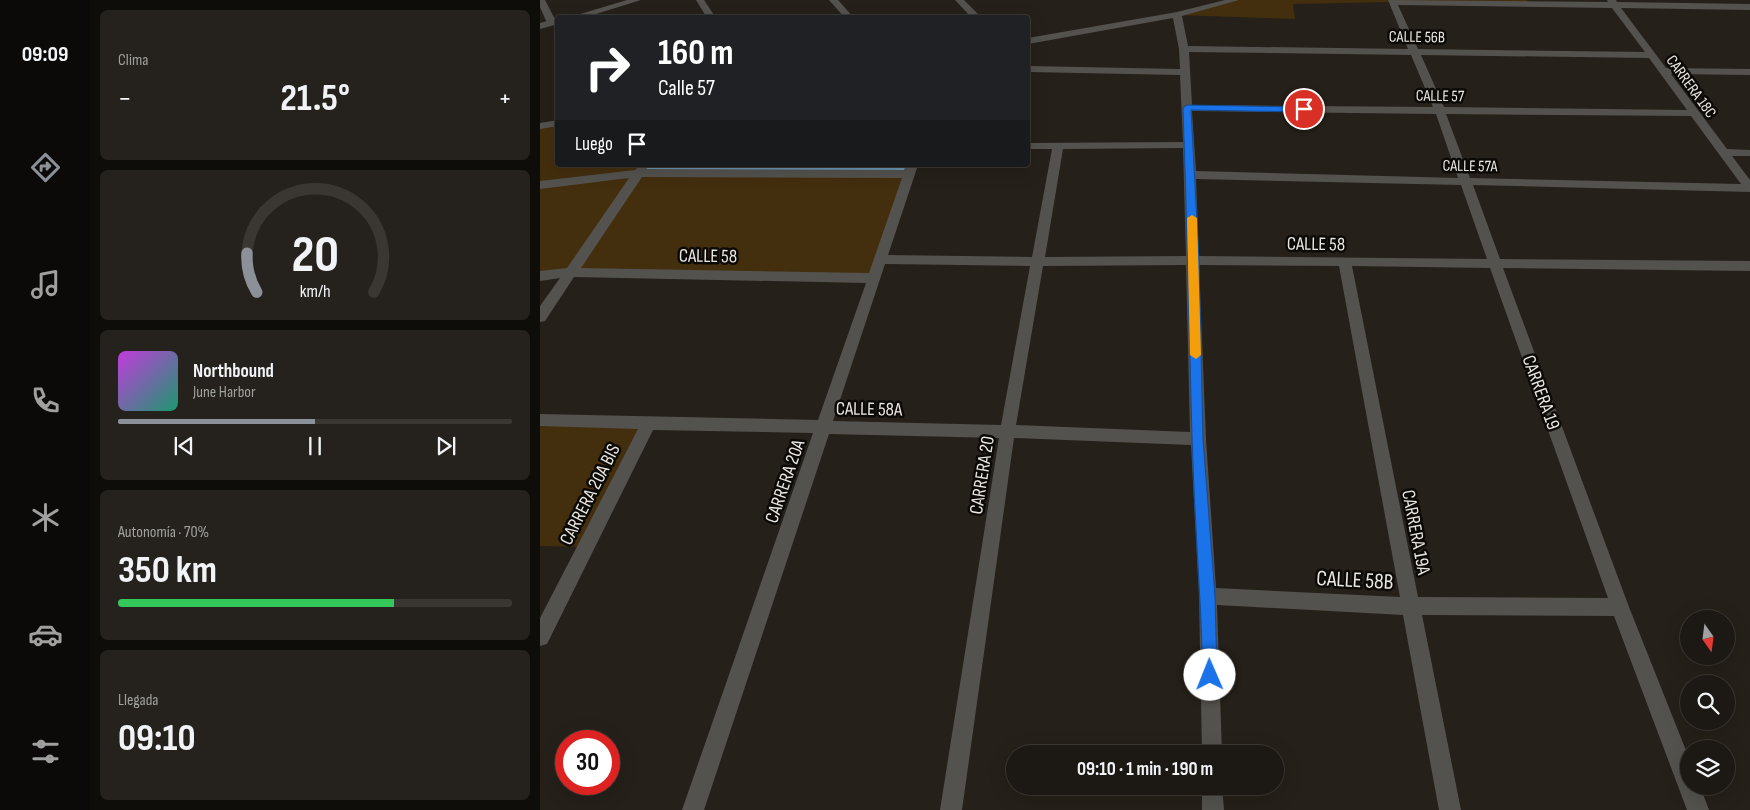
<!DOCTYPE html>
<html lang="es">
<meta charset="utf-8">
<style>
:root{--surface:#1c1813;--page:#25211c;--text:#f1f3f6;--muted:#a0a0a0;--line:#3a3733;--accent:#8c9099}
body{margin:0;font-family:"Sofia Sans Condensed",sans-serif;background:var(--page);color:var(--text);height:100vh;display:flex;flex-direction:column;font-size:19px;white-space:nowrap}
*{box-sizing:border-box;margin:0}
p{font-size:16px;color:var(--muted)}
.icon{flex:none;width:28px;height:28px;fill:none;stroke:currentColor;stroke-width:2;stroke-linecap:round;stroke-linejoin:round}
.map{position:relative;flex:1;overflow:hidden}
.sheet{display:flex;flex-direction:column;gap:10px;padding:10px;background:#0f0d0a;width:450px}
.sheet>*{flex:none}
.guide{position:absolute;left:15px;top:15px;width:475px;height:152px;border-radius:5px;box-shadow:0 5px 20px #0002,0 0 0 1px var(--line);background:#202124;color:#fff;overflow:hidden}
.needle{width:32px;rotate:166deg}
.fabs{position:absolute;left:1140px;top:610px;display:grid;gap:10px}
.fabs a{display:grid;place-items:center;width:55px;height:55px;border-radius:50%;background:var(--surface);box-shadow:0 5px 20px #0002,0 0 0 1px var(--line);font-size:25px}
.speed{position:absolute;left:15px;top:730px;display:flex;gap:10px;font-size:25px;font-weight:700;text-align:center}
.speed>*{display:grid;place-content:center;width:65px;height:65px;border-radius:50%;background:var(--surface);box-shadow:0 5px 20px #0002,0 0 0 1px var(--line);line-height:1}
.speed .limit{border:8px solid #d22;background:#fff;color:#111}
.pin{position:absolute;display:grid;place-items:center;width:42px;height:42px;color:#fff;margin:-21px;border:2px solid #fff;border-radius:50%;box-shadow:0 1px 5px #0007}
.me{position:absolute;width:55px;margin:-28px;rotate:359deg;stroke-linejoin:round;filter:drop-shadow(0 0 4px #0008)}
.turn{display:flex;align-items:center;gap:18px;height:105px;padding:0 20px;font-size:22px}
.turn .icon{width:65px;height:65px;stroke-width:2.5}
.turn b{display:block;font-size:35px;line-height:42px}
.then{display:flex;align-items:center;height:48px;padding:0 20px;background:#0003;gap:10px;font-size:19px}
.big{font-size:38px;font-weight:700;line-height:1.1}
.sheet .tile{flex:1;display:flex;flex-direction:column;justify-content:center;gap:8px;min-width:0;padding:0 18px;border-radius:8px;background:var(--page)}
.sheet .dial{align-items:center;gap:0}
.dial svg{height:130px;overflow:visible;fill:none;stroke:var(--line);stroke-width:7;stroke-linecap:round;text-anchor:middle}
.dial text{fill:var(--text);stroke:none}
.song{display:flex;align-items:center;gap:15px}
.cover{width:60px;height:60px;border-radius:8px;background:linear-gradient(135deg,hsl(290 70% 55%),hsl(160 70% 35%))}
.played{height:5px;border-radius:2px;background:linear-gradient(90deg,var(--accent) 50%,var(--line) 50%)}
.keys{display:flex;justify-content:space-around;direction:ltr}
.heat{display:flex;justify-content:space-between;align-items:center;font-size:28px;direction:ltr}
.charge{height:8px;border-radius:4px;background:linear-gradient(90deg,#34c759 70%,var(--line) 0)}
.trip{position:absolute;left:466px;top:745px;width:278px;height:50px;border-radius:25px;background:var(--surface);box-shadow:0 5px 20px #0002,0 0 0 1px var(--line);font-weight:700;line-height:50px;text-align:center}
main{display:flex;flex:1;min-height:0}
.tab-bar{display:flex;flex-direction:column;width:90px;justify-content:space-around;align-items:center;background:#0b0a08;color:var(--muted)}
.tab-bar .icon{width:35px;height:35px}
.tab-bar .on{color:var(--accent)}
.tab-bar b{font-size:22px;color:var(--text)}
.map>svg:first-child{display:block}
</style>
<main>
<nav class="tab-bar">
<b>09:09</b>
<svg class="icon on" aria-label="directions" viewBox="0 0 24 24"><path d="M12 3l9 9-9 9-9-9zM9 14v-3h6M13 9l2 2-2 2"/></svg>
<svg class="icon" aria-label="music" viewBox="0 0 24 24"><path d="M9 18V5l10-2v13"/><circle cx="6" cy="18" r="3"/><circle cx="16" cy="16" r="3"/></svg>
<svg class="icon" aria-label="phone" viewBox="0 0 24 24"><path d="M5 4h4l2 5-3 2q2 4 5 5l2-3 5 2v4C11 20 4 13 5 4z"/></svg>
<svg class="icon" aria-label="climate" viewBox="0 0 24 24"><path d="M12 3v18M4 7l16 10M4 17L20 7"/></svg>
<svg class="icon" aria-label="car" viewBox="0 0 24 24"><path d="M5 17H2v-5l4-1 3-4h7l3 4 3 1v5h-3M9 17h6M6 11h13"/><circle cx="7" cy="17" r="2"/><circle cx="17" cy="17" r="2"/></svg>
<svg class="icon" aria-label="filters" viewBox="0 0 24 24"><path d="M4 7h16M4 17h16"/><circle cx="9" cy="7" r="2"/><circle cx="15" cy="17" r="2"/></svg>
</nav>
<section class="sheet">
<div class="tile"><p>Clima</p>
<div class="heat"><a>−</a><b class="big">21.5°</b><a>+</a></div>
</div>
<div class="tile dial"><svg viewBox="0 0 100 80">
<path d="M14 69A42 42 0 1 1 86 69"/>
<path d="M14 69A42 42 0 0 1 8 45" stroke="#8c9099"/>
<text x="50" y="56" font-size="32" font-weight="700">20</text>
<text x="50" y="72" font-size="11">km/h</text>
</svg></div>
<div class="tile">
<div class="song"><i class="cover"></i><div><b>Northbound</b><p>June Harbor</p></div></div>
<div class="played"></div>
<div class="keys"><svg class="icon" aria-label="previous" viewBox="0 0 24 24"><path d="M18 5L8 12l10 7zM5 5v14"/></svg><svg class="icon" aria-label="pause" viewBox="0 0 24 24"><path d="M8 5v14M16 5v14"/></svg><svg class="icon" aria-label="next" viewBox="0 0 24 24"><path d="M6 5l10 7-10 7zM19 5v14"/></svg></div>
</div>
<div class="tile"><p>Autonomía · 70%</p><b class="big">350 km</b><div class="charge"></div></div>
<div class="tile"><p>Llegada</p><b class="big">09:10</b></div>
</section>
<div class="map">
<svg width="1210" height="810" viewBox="0 0 1210 810">
<rect width="100%" height="100%" fill="#252019"/>
<path fill="#432e0e" d="M695,0H987L989,4L854,2L753,4L755,19L637,15Z
M17,123L18,165H104L368,174L335,278L0,276V126Z
M0,420L109,423L46,547L0,546Z"/>
<path fill="#6693b1" d="M104,165H372L368,174L99,173Z"/>
<g fill="none" stroke-linecap="round" stroke-linejoin="round">
<path fill="#54524e" fill-rule="evenodd" d="M0,0H5L17,23L15,25L7,23L0,7Z
M156,0H164L176,18H167Z
M289,0H298L314,18H305Z
M415,0H424L442,18H432Z
M685,0H699L642,16L648,46L868,49L848,0L1068,2L1067,0H1076L1077,2L1210,4V10L1081,8L1126,68L1210,69V75L1131,74L1187,149L1210,150V156H1192L1210,180V192L933,185L960,259L1210,261V271L963,268L1089,607L1149,758V786H1160L1169,810H1147L1074,616L882,615L921,810H899L863,615L677,605L682,754H662L659,596L651,445L474,438L422,810H400L459,438L289,434L164,810H142L273,433L113,430L7,644L0,646V618L98,429L0,426V414L278,420L326,283L34,277L5,321L0,322V306L20,278L0,281V271L27,268L89,178L0,189V181L95,170L100,165H106L107,169L364,170L366,165H378L348,255L492,257L512,149H488V143L643,142L640,75L488,72V66L640,69L639,49L633,18L488,44V38L637,12ZM858,5L1072,8L1105,52L878,49ZM649,52L871,55L893,107L652,105ZM881,55L1109,58L1147,110L904,107ZM652,111L896,114L918,178L656,171ZM906,114L1151,116L1201,184L930,178ZM643,148L646,256L505,257L523,149ZM102,177L362,178L329,273L41,268ZM656,179L921,185L947,259L659,256ZM345,264L490,266L461,425L293,421ZM646,265L650,432L476,425L503,266ZM659,265L799,266L860,597L676,588L666,439ZM812,266L950,268L1068,598L878,597Z
M18,120V126L0,129V123Z
M662,786H682L684,810H662Z"/>
<path fill="#54524e" fill-rule="evenodd" d="M87,0H101L43,18H27Z
M18,18V24L0,29V23Z"/>
</g>
<path fill="#1a73e8" stroke="#114b97" d="M647,105L764,107L768,109L764,112L651,110L659,260L663,439L675,596L677,675L675,680L670,682L665,680L663,675C661,595 654,516 652,437C649,327 647,217 643,108Z"/>
<path fill="#f59e0b" d="M652,215L657,218L661,355L656,359L650,355L647,218Z"/>
<g text-anchor="middle" stroke-width="5" stroke-linejoin="round" paint-order="stroke">
<g font-size="16" fill="#ebe7e2" stroke="#0c0a07">
<text transform="translate(877 36) rotate(1)" y="6">CALLE 56B</text>
<text transform="translate(1152 86) rotate(54)" y="6">CARRERA 18C</text>
<text transform="translate(900 95) rotate(1)" y="6">CALLE 57</text>
<text transform="translate(930 165) rotate(1)" y="6">CALLE 57A</text>
</g>
<g font-size="19" fill="#ebe7e2" stroke="#0c0a07">
<text transform="translate(776 243) rotate(1)" y="7">CALLE 58</text>
<text transform="translate(168 255) rotate(1)" y="7">CALLE 58</text>
<text transform="translate(1002 392) rotate(70)" y="7">CARRERA 19</text>
<text transform="translate(329 408) rotate(1)" y="7">CALLE 58A</text>
<text transform="translate(441 475) rotate(-81)" y="7">CARRERA 20</text>
<text transform="translate(244 481) rotate(-71)" y="7">CARRERA 20A</text>
<text transform="translate(49 494) rotate(-63)" y="7">CARRERA 20A BIS</text>
<text transform="translate(877 532) rotate(79)" y="7">CARRERA 19A</text>
</g>
<g font-size="22" fill="#ebe7e2" stroke="#0c0a07">
<text transform="translate(815 579) rotate(3)" y="8">CALLE 58B</text>
</g>
</g>
</svg>
<div class="fabs">
<a><svg class="needle" viewBox="-14 -14 28 28"><path d="M0-13l5 13h-10z" fill="#e53935"/><path d="M0 13l5-13h-10z" fill="#a0a0a0"/></svg></a>
<a><svg class="icon" aria-label="search" viewBox="0 0 24 24"><circle cx="10" cy="10" r="6"/><path d="M15 15l6 6"/></svg></a>
<a><svg class="icon" aria-label="layers" viewBox="0 0 24 24"><path d="M12 4l9 5-9 5-9-5zM3 14l9 5 9-5"/></svg></a>
</div>
<div class="speed"><div class="limit">30</div></div>
<div class="pin" style="left:764px;top:109px;background:#d93025"><svg class="icon" aria-label="arrive" viewBox="0 0 24 24"><path d="M6 21V4h12l-3 4 3 4H6"/></svg></div>
<svg class="me" style="left:670px;top:675px" viewBox="-20 -20 40 40"><circle r="19" fill="#fff"/><path d="M0-13L10 11 0 6-10 11z" fill="#1a73e8"/></svg>
<div class="trip">09:10 · 1 min · 190 m</div>
<div class="guide">
<div class="turn"><svg class="icon" aria-label="right" viewBox="0 0 24 24"><path d="M7 20v-9h11M14 6l5 5-5 5"/></svg><div><b>160 m</b>Calle 57</div></div>
<div class="then">Luego<svg class="icon" aria-label="arrive" viewBox="0 0 24 24"><path d="M6 21V4h12l-3 4 3 4H6"/></svg></div>
</div>
</div>
</main>
